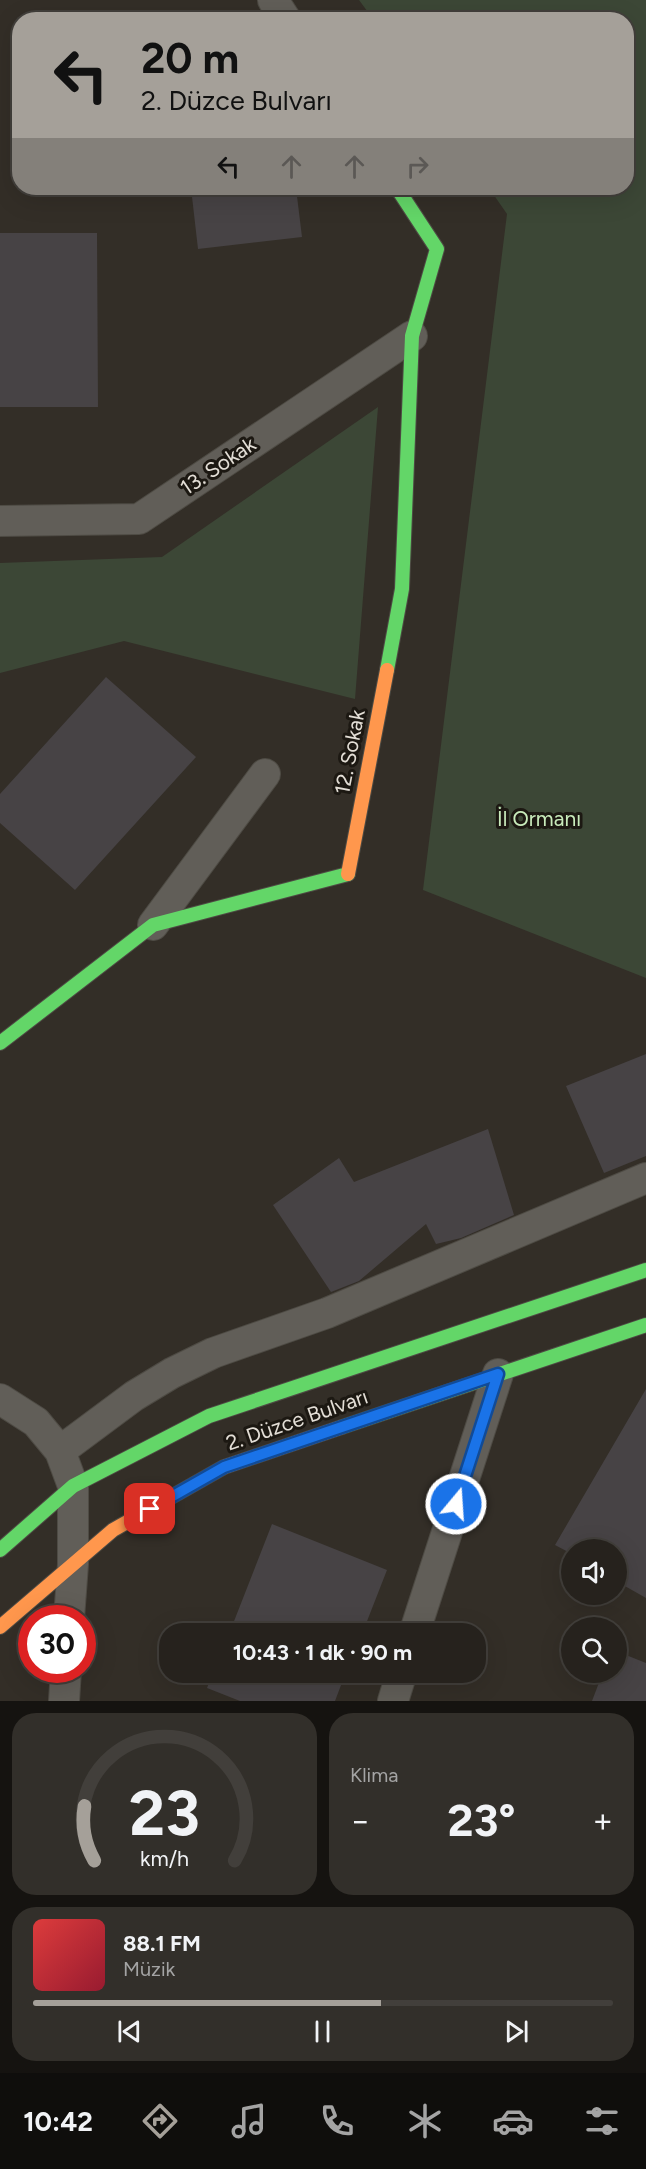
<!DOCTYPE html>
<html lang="tr">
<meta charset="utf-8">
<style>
:root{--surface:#26221d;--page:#322f2a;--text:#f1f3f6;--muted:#a4a4a4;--line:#423f3b;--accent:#a5a099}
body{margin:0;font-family:Figtree,sans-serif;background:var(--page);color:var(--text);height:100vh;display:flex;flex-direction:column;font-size:22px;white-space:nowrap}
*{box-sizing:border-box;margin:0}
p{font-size:20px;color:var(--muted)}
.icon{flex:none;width:33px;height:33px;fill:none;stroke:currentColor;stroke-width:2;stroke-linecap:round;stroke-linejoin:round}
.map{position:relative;height:1701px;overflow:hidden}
.panel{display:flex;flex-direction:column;gap:12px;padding:12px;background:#151310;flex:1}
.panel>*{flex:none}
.guide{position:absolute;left:12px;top:12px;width:622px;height:183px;border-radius:24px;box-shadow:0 6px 24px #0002,0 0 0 2px var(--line);background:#a5a099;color:#111;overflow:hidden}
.controls{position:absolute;left:561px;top:1539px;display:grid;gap:12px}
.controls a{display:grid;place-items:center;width:66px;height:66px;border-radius:50%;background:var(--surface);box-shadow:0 6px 24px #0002,0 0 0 2px var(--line);font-size:30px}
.speed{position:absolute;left:18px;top:1605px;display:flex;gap:12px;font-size:30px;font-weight:700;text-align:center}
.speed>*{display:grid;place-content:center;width:78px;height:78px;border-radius:50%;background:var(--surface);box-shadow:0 6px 24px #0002,0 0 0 2px var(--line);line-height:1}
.speed .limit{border:9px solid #d22;background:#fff;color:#111}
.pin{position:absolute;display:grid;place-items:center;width:51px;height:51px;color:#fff;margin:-26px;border-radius:12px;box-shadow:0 3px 9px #0006}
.me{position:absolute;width:66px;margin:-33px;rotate:18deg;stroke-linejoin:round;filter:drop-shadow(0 0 4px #0008)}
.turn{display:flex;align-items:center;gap:21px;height:126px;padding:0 30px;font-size:27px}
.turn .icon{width:78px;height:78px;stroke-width:2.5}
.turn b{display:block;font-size:42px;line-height:51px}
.lanes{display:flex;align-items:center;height:57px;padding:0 30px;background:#0003;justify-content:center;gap:30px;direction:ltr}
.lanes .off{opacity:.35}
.big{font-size:45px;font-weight:700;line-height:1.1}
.panel .widget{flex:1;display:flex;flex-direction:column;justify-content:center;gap:9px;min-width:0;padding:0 21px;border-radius:24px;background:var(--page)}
.panel .dial{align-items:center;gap:0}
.dial svg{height:156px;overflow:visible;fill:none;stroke:var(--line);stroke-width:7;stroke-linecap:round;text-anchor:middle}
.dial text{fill:var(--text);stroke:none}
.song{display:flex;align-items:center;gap:18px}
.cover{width:72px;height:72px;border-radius:9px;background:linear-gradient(135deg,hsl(0 70% 55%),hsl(350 70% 35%))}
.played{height:6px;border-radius:3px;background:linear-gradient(90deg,var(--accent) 60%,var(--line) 60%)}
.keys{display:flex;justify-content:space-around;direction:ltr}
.heat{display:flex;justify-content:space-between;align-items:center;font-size:33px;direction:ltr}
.panel .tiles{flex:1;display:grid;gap:12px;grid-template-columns:1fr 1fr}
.widget:last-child{grid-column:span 2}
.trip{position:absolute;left:159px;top:1623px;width:327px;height:60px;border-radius:24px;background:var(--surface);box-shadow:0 6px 24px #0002,0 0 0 2px var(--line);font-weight:700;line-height:60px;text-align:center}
.dock{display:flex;height:96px;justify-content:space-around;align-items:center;background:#0f0e0c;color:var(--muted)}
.dock .icon{width:42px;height:42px}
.dock .active{color:var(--accent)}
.dock b{font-size:27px;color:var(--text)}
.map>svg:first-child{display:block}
</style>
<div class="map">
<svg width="646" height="1701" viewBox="0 0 646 1701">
<rect width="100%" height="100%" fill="#332e27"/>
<path fill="#3c4736" d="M359,0H646V978L423,890L507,214L489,188H627V20L373,19Z
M378,407L355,699L124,641L0,673V563L162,557Z"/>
<path fill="#474345" d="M191,188H296L302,237L198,249Z
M0,233H97L98,407H0Z
M106,677L196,757L75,890L0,823V794Z
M646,1054V1156L604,1173L566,1086Z
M488,1129L514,1215L461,1238L436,1244L426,1224L359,1281L331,1292L273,1205L339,1158L354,1182Z
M646,1389V1598L616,1581V1550H572V1554L555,1545Z
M272,1524L387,1570L362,1634H229Z
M616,1651L646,1663V1701H592L603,1672H616Z
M213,1672H346L335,1701H240L207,1688Z"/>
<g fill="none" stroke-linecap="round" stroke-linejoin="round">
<defs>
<path id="street" d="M273,0L286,20
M0,521L139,519L412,336
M153,925L265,774
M0,1399L36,1422L60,1451L73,1486V1564L69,1618
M60,1451L134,1396L172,1373L213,1353L327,1313L646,1178
M414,1634L498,1374
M64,1701L66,1670
M393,1701L402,1672"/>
<path id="fast" d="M387,670L402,589L412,336L437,249L397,188
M0,1043L153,925L348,874
M342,1427L646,1325
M0,1550L73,1486L209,1416L646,1270"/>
<path id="slow" d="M348,874L387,670
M0,1627L113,1530L224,1467L342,1427"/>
</defs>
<use href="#street" stroke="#4e4b44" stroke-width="32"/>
<use href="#fast" stroke="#4e4b44" stroke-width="16"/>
<use href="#slow" stroke="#4e4b44" stroke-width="16"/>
<use href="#street" stroke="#615e58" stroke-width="30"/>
<use href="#fast" stroke="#63d668" stroke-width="14"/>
<use href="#slow" stroke="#ff974d" stroke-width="14"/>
</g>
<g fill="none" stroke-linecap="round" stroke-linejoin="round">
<defs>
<path id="route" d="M150,1509L224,1467L498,1374L456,1504"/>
</defs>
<use href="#route" stroke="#114b97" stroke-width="15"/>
<use href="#route" stroke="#1a73e8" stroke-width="10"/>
</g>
<g text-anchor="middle" stroke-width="6" stroke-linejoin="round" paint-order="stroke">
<g font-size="21" fill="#e3ded6" stroke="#1c1812">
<text transform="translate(218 466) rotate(-34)" y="7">13. Sokak</text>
<text transform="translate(350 752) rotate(-79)" y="7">12. Sokak</text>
<text transform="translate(297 1420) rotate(-19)" y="7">2. Düzce Bulvarı</text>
</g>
<g font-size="21" fill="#c8ebbb" stroke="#1c1812">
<text x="539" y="826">İl Ormanı</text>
</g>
</g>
</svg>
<div class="controls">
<a><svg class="icon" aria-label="sound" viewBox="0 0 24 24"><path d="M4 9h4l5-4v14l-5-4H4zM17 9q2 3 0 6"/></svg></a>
<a><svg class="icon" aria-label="search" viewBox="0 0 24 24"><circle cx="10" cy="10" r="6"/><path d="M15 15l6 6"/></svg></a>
</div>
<div class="speed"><div class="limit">30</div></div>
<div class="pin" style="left:150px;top:1509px;background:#d93025"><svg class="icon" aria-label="arrive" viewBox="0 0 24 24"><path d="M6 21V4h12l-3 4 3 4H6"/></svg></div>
<svg class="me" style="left:456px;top:1504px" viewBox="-20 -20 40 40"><circle r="17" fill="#1a73e8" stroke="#fff" stroke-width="3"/><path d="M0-11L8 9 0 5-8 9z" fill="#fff"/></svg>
<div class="trip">10:43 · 1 dk · 90 m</div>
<div class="guide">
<div class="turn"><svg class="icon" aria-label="left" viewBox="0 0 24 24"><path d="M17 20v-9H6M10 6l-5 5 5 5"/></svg><div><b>20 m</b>2. Düzce Bulvarı</div></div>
<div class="lanes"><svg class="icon" aria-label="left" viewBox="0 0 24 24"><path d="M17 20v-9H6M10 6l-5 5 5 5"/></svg><svg class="icon off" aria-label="ahead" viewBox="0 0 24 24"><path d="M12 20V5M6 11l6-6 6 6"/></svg><svg class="icon off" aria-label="ahead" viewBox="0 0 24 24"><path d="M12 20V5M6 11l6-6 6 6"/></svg><svg class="icon off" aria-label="right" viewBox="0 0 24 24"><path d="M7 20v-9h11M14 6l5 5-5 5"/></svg></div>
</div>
</div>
<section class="panel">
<div class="tiles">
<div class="widget dial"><svg viewBox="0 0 100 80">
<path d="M14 69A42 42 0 1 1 86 69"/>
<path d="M14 69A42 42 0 0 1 9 41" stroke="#a5a099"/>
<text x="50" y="56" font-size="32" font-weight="700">23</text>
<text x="50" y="72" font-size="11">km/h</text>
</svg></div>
<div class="widget"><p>Klima</p>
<div class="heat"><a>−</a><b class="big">23°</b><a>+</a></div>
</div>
<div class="widget">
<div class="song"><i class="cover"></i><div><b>88.1 FM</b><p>Müzik</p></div></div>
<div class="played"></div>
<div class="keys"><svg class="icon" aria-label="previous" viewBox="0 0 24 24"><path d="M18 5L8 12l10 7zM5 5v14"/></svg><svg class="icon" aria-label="pause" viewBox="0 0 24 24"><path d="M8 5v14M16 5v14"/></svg><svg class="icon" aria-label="next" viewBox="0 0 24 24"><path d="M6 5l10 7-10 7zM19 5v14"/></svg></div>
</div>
</div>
</section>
<nav class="dock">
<b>10:42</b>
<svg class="icon active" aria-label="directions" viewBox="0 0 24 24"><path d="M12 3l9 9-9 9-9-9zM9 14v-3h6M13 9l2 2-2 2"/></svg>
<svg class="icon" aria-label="music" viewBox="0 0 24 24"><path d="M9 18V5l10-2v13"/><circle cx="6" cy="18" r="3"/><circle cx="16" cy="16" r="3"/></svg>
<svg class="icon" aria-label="phone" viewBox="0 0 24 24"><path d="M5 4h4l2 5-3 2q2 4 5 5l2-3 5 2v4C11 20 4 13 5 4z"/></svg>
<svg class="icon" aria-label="climate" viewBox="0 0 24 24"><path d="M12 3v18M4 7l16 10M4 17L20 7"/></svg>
<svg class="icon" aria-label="car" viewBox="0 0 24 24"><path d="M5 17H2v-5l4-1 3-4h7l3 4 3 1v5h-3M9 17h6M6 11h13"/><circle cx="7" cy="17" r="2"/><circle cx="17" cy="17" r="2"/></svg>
<svg class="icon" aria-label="filters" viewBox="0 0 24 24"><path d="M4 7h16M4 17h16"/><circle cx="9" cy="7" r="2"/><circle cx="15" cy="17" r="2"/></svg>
</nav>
